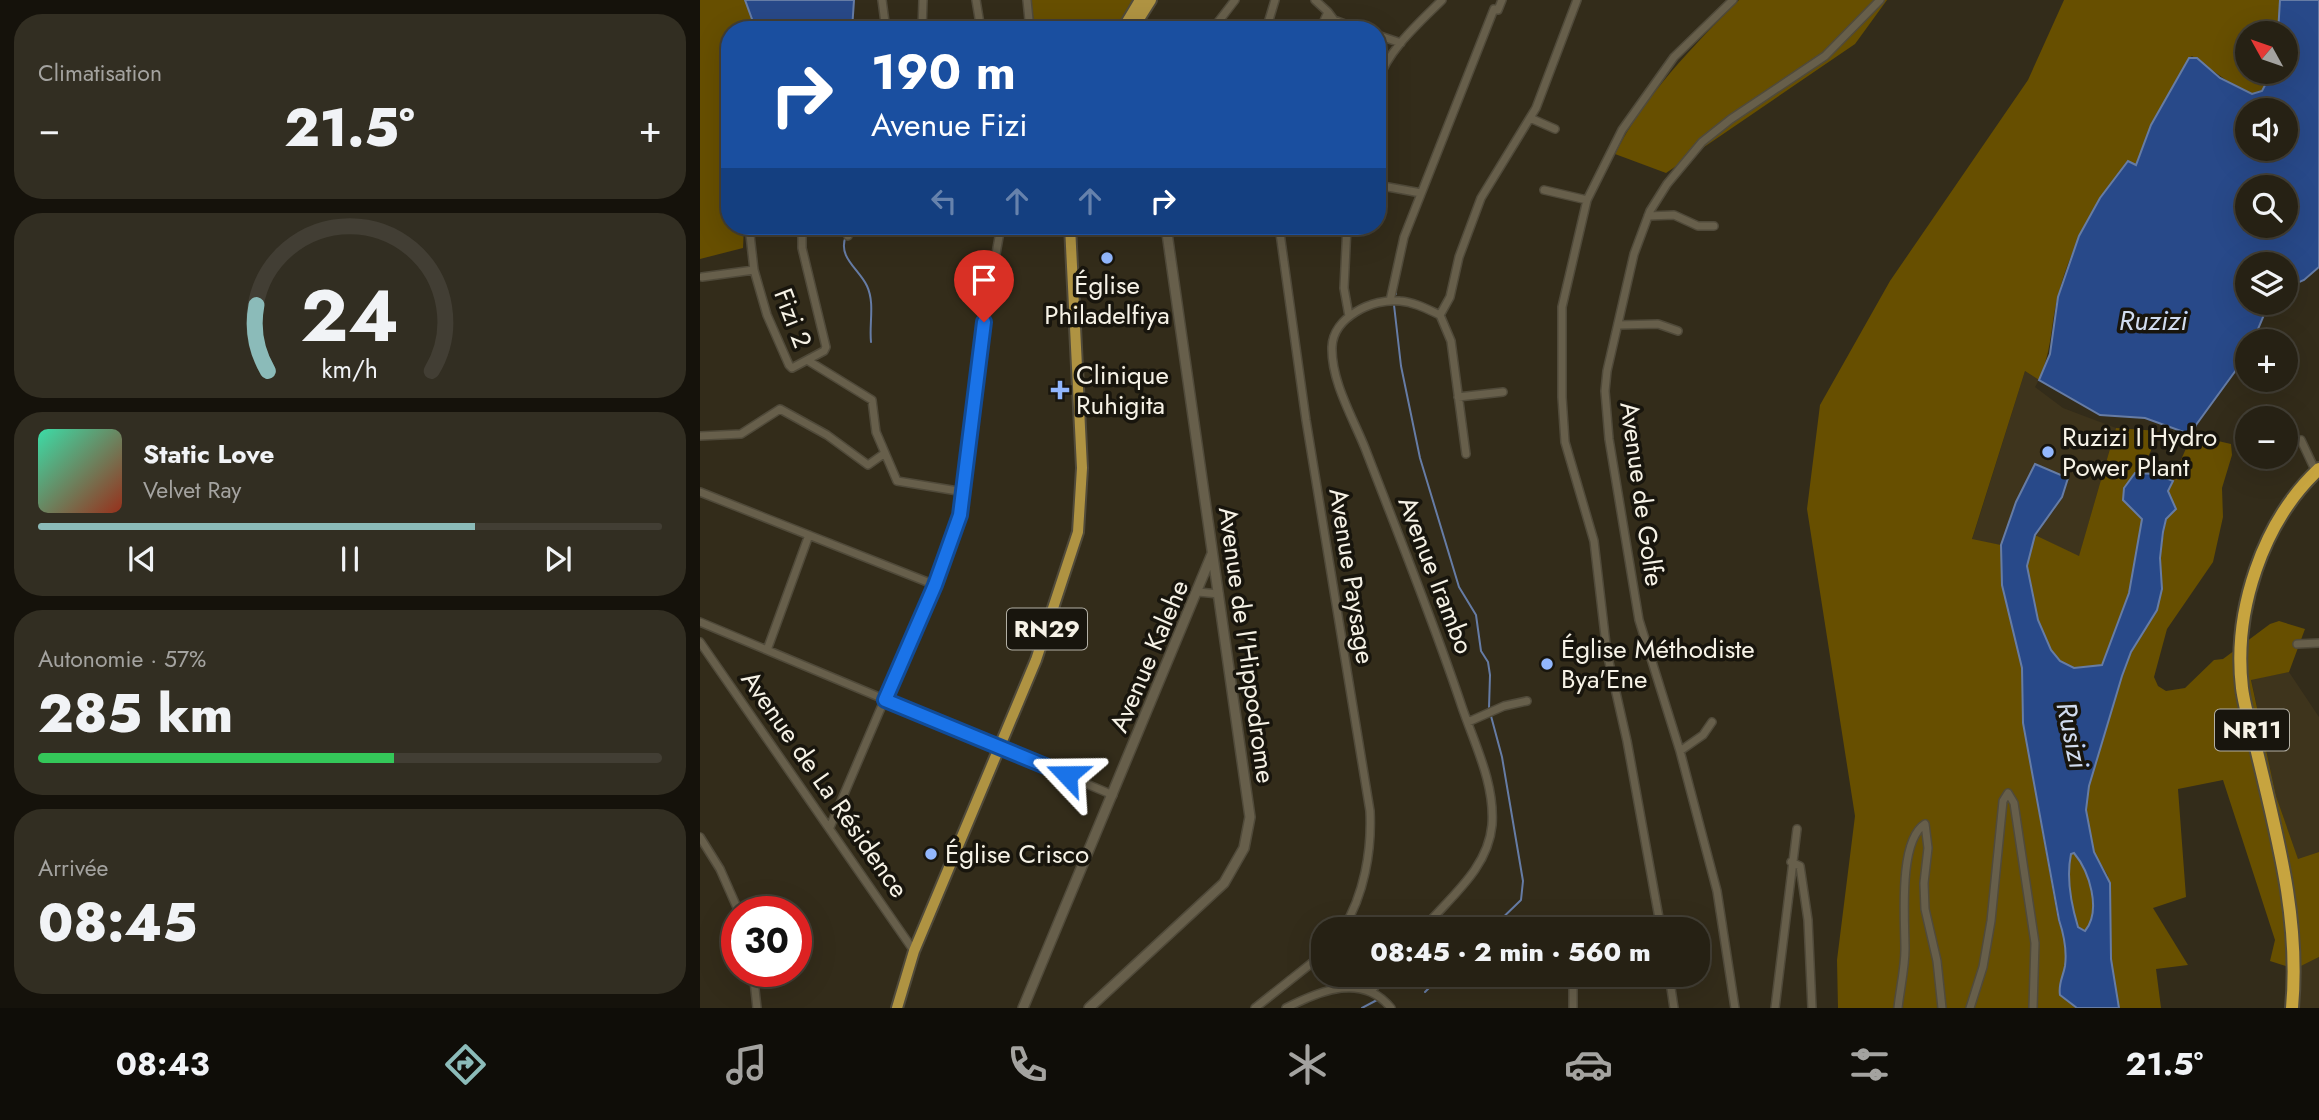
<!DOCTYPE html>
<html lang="fr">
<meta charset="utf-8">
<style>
:root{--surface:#262114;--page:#322e22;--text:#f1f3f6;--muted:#a4a3a0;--line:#423e34;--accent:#8bbbb9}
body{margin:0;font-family:Jost,sans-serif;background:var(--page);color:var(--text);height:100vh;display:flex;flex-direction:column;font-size:26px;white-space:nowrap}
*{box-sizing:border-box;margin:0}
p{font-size:23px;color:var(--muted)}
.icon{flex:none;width:38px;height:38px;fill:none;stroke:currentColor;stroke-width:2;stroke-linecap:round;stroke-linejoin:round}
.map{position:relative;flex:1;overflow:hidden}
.sheet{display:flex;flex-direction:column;gap:14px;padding:14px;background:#15120b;width:700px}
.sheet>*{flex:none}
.hud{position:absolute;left:21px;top:21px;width:665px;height:214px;border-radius:28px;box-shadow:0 7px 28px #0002,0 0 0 2px var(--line);background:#1a4fa0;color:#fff;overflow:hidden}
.needle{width:46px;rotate:310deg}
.fabs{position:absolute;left:1535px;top:21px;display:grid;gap:14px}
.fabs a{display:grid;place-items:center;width:63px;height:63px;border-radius:50%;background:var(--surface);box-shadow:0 7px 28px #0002,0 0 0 2px var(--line);font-size:35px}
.speed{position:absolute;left:21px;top:896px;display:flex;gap:14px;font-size:35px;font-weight:700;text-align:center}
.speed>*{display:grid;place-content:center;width:91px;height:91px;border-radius:50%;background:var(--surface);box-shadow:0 7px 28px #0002,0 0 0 2px var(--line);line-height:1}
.speed .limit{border:10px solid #d22;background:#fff;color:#111}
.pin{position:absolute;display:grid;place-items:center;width:60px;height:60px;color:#fff;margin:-72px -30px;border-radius:50% 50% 50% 0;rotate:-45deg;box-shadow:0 0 7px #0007}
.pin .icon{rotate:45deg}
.me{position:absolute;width:77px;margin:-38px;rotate:293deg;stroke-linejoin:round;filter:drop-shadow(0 0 5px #0008)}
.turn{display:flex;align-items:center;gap:24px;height:147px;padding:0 35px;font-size:32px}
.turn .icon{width:91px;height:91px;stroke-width:2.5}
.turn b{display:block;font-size:49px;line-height:60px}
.lanes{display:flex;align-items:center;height:66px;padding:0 35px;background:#0003;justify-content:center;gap:35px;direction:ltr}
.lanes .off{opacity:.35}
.big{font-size:52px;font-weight:800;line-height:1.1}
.sheet .widget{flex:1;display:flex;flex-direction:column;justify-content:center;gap:10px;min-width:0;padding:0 24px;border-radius:28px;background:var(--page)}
.sheet .dial{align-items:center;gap:0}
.dial svg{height:182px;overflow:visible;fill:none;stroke:var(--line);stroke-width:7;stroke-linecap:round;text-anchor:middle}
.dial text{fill:var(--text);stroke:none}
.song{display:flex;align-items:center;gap:21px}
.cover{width:84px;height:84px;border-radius:10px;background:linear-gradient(135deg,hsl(160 70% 55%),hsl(10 70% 35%))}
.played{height:7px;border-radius:4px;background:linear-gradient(90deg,var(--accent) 70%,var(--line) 70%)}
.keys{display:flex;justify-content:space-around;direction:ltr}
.heat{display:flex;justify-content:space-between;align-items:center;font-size:38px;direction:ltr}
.charge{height:10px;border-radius:5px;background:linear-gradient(90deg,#34c759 57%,var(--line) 0)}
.trip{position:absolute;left:611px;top:917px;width:399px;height:70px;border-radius:28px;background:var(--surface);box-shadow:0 7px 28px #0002,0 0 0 2px var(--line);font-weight:800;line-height:70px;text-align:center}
.tabs{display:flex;height:112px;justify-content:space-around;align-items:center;background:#0f0d08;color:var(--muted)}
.tabs .icon{width:49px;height:49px}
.tabs .on{color:var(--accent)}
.tabs b{font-size:32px;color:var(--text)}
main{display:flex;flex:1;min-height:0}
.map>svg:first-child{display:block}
</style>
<main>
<section class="sheet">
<div class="widget"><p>Climatisation</p>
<div class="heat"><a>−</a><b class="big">21.5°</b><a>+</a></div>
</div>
<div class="widget dial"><svg viewBox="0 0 100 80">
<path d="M14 69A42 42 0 1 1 86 69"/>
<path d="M14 69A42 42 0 0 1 9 40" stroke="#8bbbb9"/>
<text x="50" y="56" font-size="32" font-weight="700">24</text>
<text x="50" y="72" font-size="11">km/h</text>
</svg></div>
<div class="widget">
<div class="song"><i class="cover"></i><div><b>Static Love</b><p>Velvet Ray</p></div></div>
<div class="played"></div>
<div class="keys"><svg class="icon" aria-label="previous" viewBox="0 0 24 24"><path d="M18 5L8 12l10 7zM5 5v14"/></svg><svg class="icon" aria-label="pause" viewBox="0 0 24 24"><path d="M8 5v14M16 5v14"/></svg><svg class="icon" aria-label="next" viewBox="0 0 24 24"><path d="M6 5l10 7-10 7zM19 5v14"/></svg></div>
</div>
<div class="widget"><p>Autonomie · 57%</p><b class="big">285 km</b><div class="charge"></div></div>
<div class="widget"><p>Arrivée</p><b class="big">08:45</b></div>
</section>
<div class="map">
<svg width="1619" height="1008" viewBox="0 0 1619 1008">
<rect width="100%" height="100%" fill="#332c1a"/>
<path fill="#3e341c" d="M1325,371L1339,380L1335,387L1363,408L1416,428L1379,557L1335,535L1340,525L1354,511L1368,479L1336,464L1316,502L1301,545L1272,540Z
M1589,672L1619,717V852L1598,860L1576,796L1551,679Z
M1619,957V1008H1592L1595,969Z"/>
<path fill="#674f00" d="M0,0H45L56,30H30V226H44L43,248L0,259Z
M331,0H440L421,30H335Z
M1039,0H1187L1155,44L966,173L915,154C944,96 993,46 1039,0Z
M1364,0H1580L1578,33H1547V72H1572L1562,91L1552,94L1543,92L1492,56L1489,58L1451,125L1436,166L1428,162C1396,206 1372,241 1358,296C1350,327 1353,347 1339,380L1325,371L1272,539L1301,545L1302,585L1322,668L1323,723L1358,920C1364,935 1367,951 1365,966C1363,977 1358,984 1360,995L1377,1008H1138L1137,960L1155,816L1107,509L1120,405L1190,281L1328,80Z
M1416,428L1459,431L1442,472L1458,474L1472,480L1492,435L1531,444L1532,455L1522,488L1523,517L1513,562L1467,629L1454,677L1458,686L1466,691L1485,688L1514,660L1523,659L1570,624L1579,621L1605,629L1589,672L1551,680L1576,796L1598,859L1619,852V957L1595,969L1570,961L1575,940L1523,780L1478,789L1486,897L1453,908L1488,965L1456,969L1461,1008H1419L1411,959L1408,876L1394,852L1386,810L1389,786L1422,676L1431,652L1457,610L1462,589L1460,558L1466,519L1424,488L1423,500C1429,505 1440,511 1442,519C1450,547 1414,637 1402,665C1388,668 1372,671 1360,661C1341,645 1329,592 1327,568C1327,558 1332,545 1335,535L1379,556Z
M1374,853C1390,872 1402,909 1386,931L1378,927C1371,904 1366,878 1371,854Z"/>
<path fill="#284989" stroke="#667ca5" stroke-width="2" fill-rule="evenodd" d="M45,0H154L152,30H56Z
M1580,0H1619V267L1604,280L1586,288V264H1547V303H1569L1553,341H1547V355L1496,425L1492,435L1445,418L1400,415L1339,380L1350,354L1358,297L1379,236L1400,198L1428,161L1436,165L1451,125L1489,58H1497L1520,78L1552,94L1562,91L1572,72H1586V33H1578ZM1547,110H1586V149H1547ZM1547,187H1586V226H1547Z
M1335,464L1368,478L1362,497L1335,535L1327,566L1338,620L1351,650L1360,661L1374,668L1402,665L1429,593L1442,519L1423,500L1424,488L1435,473L1457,474L1473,481L1468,491L1476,509L1466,519L1463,532L1460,558L1462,589L1457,610L1431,652L1422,676L1389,786L1386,810L1394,852L1410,883L1411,959L1419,1008H1377L1360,995C1358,984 1363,977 1365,966C1367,951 1364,935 1359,920L1323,723L1322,668L1302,585L1301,545L1316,502ZM1374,853C1389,871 1402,910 1385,931L1378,927C1371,904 1366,878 1371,854Z"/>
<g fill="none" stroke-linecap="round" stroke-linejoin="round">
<path stroke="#667ca5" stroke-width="2" d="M146,236C137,257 159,269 167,286C175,303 169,324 171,342
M696,294V287
M694,305L701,366L720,458L759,587L776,615L781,651L788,662L790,675L789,708
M791,929L821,900L823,881L802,757L791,716
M725,992L742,975
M662,1008L677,1000"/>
<defs>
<path id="minor" d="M182,0L186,30
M276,0L281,30
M327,0L330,30
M615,0L628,12L620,30
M628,12L634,20L661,30
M222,30L223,0
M512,30L535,0
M566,30L575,0
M677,35L701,43
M677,82C690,48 717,25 742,0
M830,118L855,129
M677,185L721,193
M844,190L887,200
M948,216L974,215L998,226H1014
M49,226L54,270
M102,226V248L126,347L124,351L107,360
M579,226L606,420L670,811C672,851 664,895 643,929
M647,226L644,288L649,316
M148,236L149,226
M2,277L54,270L67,315L89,365L92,368L107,360L172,400L176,432L197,481L264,492
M690,301L704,237L794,9L798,10L802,0
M740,315L750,297L759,257L781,198L836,108L877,0
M740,315L751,341L766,454
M918,325L958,324L978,331
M758,397L803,392
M0,436L41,434L80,409L127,435L168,465L185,453
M1601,440L1616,472
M0,492L235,585
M498,592L519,594
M0,622L413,795
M0,642L214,951
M1597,644L1619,643
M67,650L109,535
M768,722L804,706L827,701
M980,751L1003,735L1012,722
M130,827L254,537L264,492L287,304L301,226
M0,837L20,869L39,912
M1091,862L1100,866L1108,920L1112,1008
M723,929C750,897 788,869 792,825C795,784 775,745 762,707C733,620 698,534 665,448C653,418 631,381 632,347C633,317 673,298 700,301C714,302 727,309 740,315
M961,929L927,741L907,653L894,541L865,442L862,397V307L887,200L922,130L974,57L1033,0
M53,971L57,1008
M969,975L974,1008
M672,990L685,975
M555,1008L623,954
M586,1008C621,990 663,973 691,1008
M873,1008V975
M1035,1008L1017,891L980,751L939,620L909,439L905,391L907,371L934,254L950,211L967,184L1002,142L1031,119L1125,56L1180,0
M1075,1008L1097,829
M1198,1008C1200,989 1205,968 1205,949C1205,920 1198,841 1225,824L1228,848L1224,883L1225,909L1237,961L1242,1008
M1270,1008L1283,967L1291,921L1303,801L1308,793L1314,803L1335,943L1333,1008"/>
<path id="tertiary" d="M323,1008L512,554
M389,1008L524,883L544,848L550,817L466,226"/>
<path id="primary" d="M422,30L440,0
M432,30L451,0
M197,1008L214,951L336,660L378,532L382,468L370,226"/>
<path id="trunk" d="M1592,1008C1600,921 1578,840 1558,756C1553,734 1545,711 1542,688C1533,612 1562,522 1619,469"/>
</defs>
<use href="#minor" stroke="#504a3a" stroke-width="10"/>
<use href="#tertiary" stroke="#504a3a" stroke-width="12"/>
<use href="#primary" stroke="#504a3a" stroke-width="14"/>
<use href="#trunk" stroke="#504a3a" stroke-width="16"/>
<use href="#minor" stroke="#675f4b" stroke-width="7"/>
<use href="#tertiary" stroke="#675f4b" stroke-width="9"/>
<use href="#primary" stroke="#af9342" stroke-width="10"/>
<use href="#trunk" stroke="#c7a43f" stroke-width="12"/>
</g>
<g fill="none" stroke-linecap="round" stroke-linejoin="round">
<defs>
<path id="route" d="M284,322L260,515L235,585L185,700L367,775"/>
</defs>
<use href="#route" stroke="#114b97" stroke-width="18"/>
<use href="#route" stroke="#1a73e8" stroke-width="12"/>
</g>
<g fill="#92b7fd" stroke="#18150d" stroke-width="2.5">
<circle cx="407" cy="258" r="7"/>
<path d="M356.5 379.5h7v7h7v7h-7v7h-7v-7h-7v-7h7z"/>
<circle cx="1348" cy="452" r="7"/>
<circle cx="847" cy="664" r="7"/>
<circle cx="231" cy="854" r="7"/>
</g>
<g text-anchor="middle" stroke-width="7" stroke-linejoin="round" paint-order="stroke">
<g fill="#18150d" stroke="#b3b0a5" stroke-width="2">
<rect x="307" y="608.5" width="80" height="41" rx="5"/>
<rect x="1515" y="709.5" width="74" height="41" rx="5"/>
</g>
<g font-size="24" font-weight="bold" fill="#f6f2e6">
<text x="347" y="637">RN29</text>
<text x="1552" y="738">NR11</text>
</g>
<g font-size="26" fill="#f6f2e6" stroke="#18150d" text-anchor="start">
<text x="407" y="294" text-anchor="middle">Église<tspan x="407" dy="30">Philadelfiya</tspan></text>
<text x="376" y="384">Clinique<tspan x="376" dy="30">Ruhigita</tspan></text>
<text x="1362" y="446">Ruzizi I Hydro<tspan x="1362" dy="30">Power Plant</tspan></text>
<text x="861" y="658">Église Méthodiste<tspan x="861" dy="30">Bya'Ene</tspan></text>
<text x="245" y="863">Église Crisco</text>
</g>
<g font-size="26" fill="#f6f2e6" stroke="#18150d">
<text transform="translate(93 318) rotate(69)" y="9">Fizi 2</text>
<text transform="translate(942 494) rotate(82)" y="9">Avenue de Golfe</text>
<text transform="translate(736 575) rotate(69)" y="9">Avenue Irambo</text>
<text transform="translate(652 576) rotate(81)" y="9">Avenue Paysage</text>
<text transform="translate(547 645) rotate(82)" y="9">Avenue de l'Hippodrome</text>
<text transform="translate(449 656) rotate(-67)" y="9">Avenue Kalehe</text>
<text transform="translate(125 784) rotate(55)" y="9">Avenue de La Résidence</text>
</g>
<g font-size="28" font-style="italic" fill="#d1dcef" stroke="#18150d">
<text x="1453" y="330">Ruzizi</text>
<text transform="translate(1373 735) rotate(78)" y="10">Rusizi</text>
</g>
</g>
</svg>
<div class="fabs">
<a><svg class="needle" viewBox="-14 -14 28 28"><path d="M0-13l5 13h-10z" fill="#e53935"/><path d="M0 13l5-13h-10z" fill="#a4a3a0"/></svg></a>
<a><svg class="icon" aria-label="sound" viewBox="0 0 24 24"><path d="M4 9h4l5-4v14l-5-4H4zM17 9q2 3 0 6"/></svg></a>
<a><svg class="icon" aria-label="search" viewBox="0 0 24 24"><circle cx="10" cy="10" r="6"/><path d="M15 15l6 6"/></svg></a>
<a><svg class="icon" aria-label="layers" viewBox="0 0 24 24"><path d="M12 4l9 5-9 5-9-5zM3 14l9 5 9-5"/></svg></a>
<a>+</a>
<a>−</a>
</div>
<div class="speed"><div class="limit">30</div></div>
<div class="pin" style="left:284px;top:322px;background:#d93025"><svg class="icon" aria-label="arrive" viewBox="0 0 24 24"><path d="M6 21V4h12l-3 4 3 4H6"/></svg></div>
<svg class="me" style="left:367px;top:775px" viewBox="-20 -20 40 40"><path d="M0-17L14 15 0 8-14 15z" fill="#1a73e8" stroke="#fff" stroke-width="4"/></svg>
<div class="trip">08:45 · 2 min · 560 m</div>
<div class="hud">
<div class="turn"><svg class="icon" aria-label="right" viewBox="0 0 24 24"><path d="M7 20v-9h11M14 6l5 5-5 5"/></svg><div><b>190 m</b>Avenue Fizi</div></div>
<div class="lanes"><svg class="icon off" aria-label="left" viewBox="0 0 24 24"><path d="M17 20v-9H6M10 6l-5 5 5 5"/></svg><svg class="icon off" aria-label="ahead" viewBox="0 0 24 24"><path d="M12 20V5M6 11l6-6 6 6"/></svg><svg class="icon off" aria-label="ahead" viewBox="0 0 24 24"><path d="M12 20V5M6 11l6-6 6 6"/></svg><svg class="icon" aria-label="right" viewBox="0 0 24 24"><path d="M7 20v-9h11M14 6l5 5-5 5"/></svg></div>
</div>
</div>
</main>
<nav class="tabs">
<b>08:43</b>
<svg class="icon on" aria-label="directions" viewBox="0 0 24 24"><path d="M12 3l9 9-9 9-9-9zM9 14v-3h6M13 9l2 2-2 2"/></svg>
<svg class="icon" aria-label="music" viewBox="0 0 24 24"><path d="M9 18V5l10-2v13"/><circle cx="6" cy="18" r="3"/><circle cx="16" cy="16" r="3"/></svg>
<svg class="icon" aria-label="phone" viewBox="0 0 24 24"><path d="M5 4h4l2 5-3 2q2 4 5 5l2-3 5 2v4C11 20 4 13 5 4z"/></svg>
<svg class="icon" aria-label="climate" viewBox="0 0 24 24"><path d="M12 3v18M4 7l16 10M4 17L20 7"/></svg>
<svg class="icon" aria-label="car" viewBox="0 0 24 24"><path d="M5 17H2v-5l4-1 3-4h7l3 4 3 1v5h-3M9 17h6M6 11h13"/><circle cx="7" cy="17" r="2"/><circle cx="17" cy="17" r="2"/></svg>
<svg class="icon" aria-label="filters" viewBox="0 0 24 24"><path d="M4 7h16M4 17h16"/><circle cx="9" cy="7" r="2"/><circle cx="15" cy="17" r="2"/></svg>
<b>21.5°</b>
</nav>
